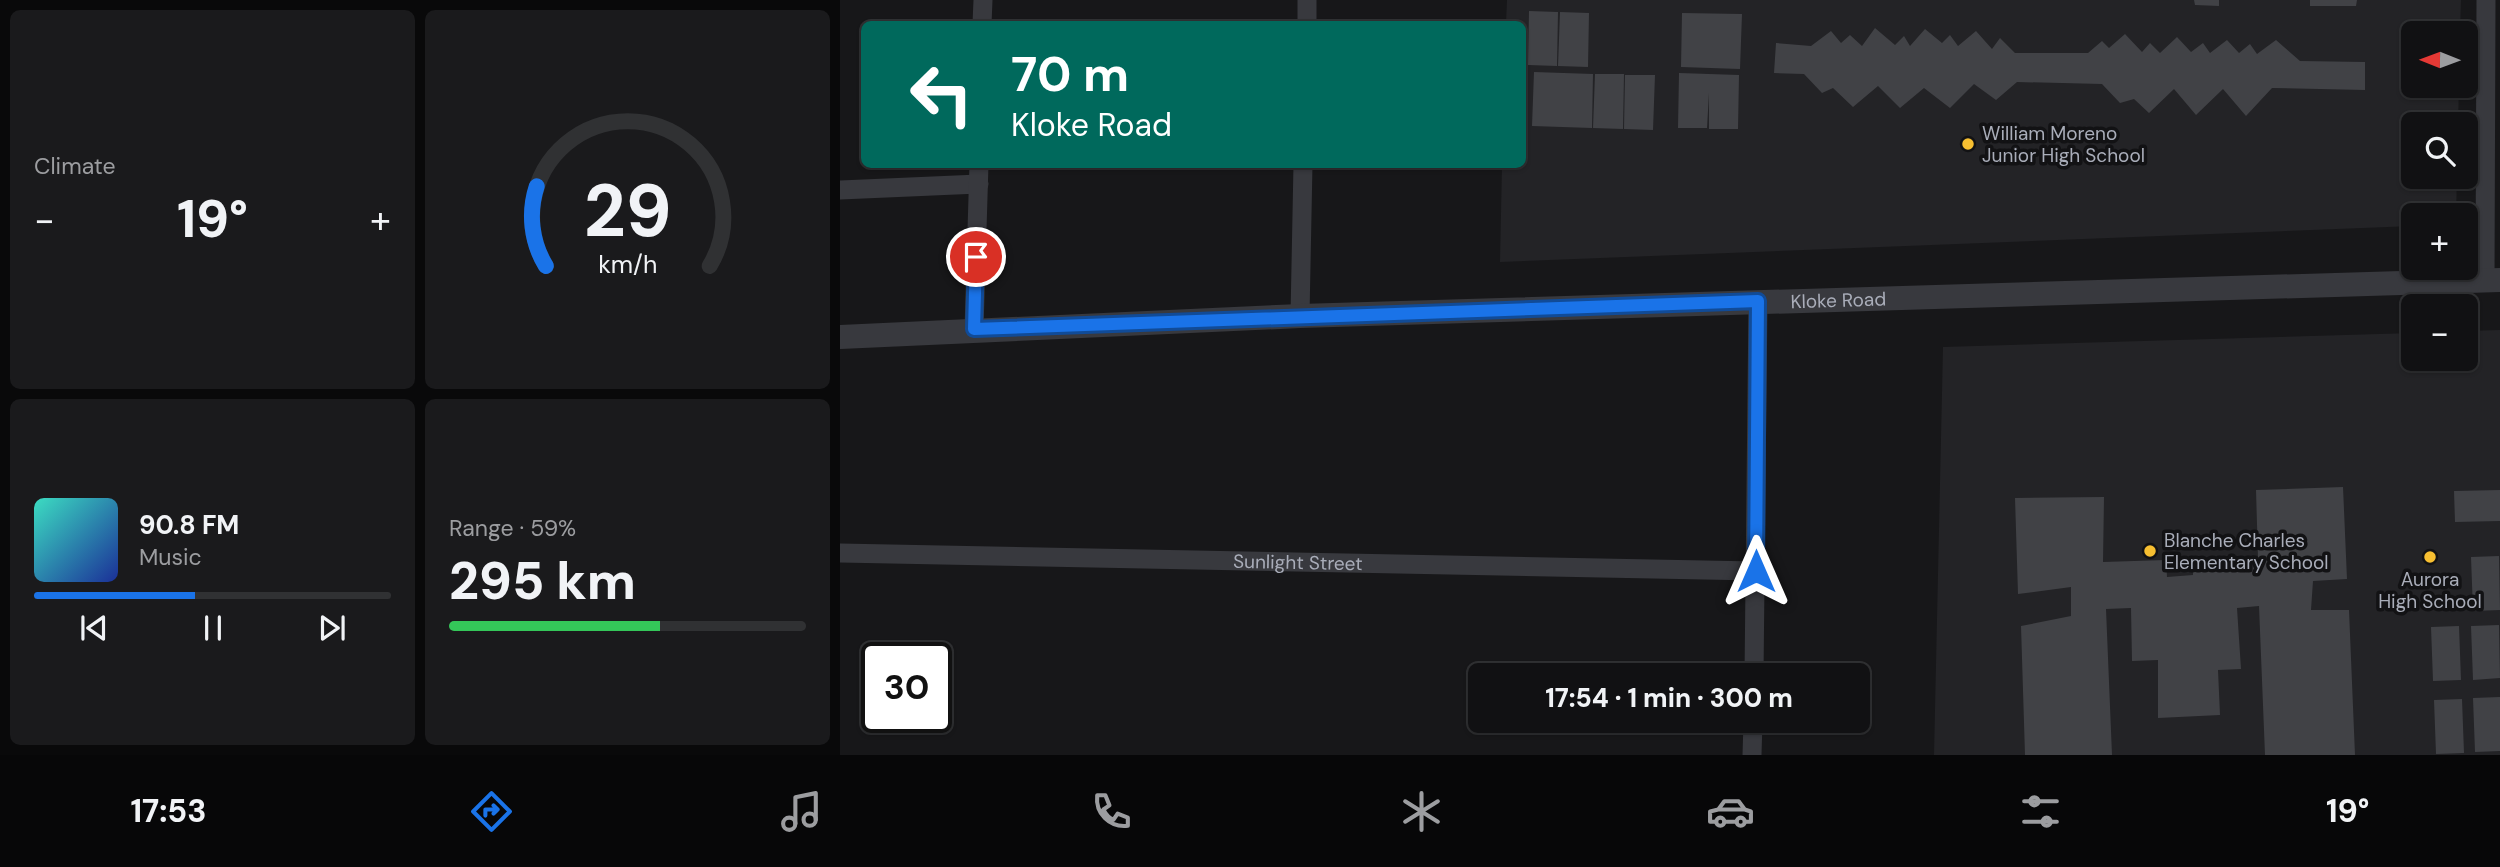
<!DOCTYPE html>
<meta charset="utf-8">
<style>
:root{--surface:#111113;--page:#1a1a1c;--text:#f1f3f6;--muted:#9c9da0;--line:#303133;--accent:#1a73e8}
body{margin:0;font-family:"DM Sans",sans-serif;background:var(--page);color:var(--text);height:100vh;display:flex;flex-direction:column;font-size:26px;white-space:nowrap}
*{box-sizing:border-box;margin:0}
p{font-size:23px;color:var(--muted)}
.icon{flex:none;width:38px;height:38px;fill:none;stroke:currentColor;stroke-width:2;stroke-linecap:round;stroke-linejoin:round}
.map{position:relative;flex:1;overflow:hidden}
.side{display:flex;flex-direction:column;gap:10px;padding:10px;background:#09090a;width:840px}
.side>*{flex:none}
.banner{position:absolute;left:21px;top:21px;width:665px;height:147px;border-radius:10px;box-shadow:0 2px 5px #0004,0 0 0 2px var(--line);background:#00695c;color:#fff;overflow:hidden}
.needle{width:46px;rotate:271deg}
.controls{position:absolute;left:1561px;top:21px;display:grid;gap:14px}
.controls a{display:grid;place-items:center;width:77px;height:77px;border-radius:10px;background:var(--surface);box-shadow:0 2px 5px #0004,0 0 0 2px var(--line);font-size:35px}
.speed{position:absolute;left:21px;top:642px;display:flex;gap:14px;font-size:35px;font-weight:700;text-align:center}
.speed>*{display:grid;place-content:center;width:91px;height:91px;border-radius:50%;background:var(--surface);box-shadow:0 2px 5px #0004,0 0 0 2px var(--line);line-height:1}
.speed .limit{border:4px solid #111;border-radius:10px;background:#fff;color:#111}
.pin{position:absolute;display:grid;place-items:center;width:60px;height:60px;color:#fff;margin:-30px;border:4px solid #fff;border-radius:50%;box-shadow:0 2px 7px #0007}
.me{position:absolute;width:77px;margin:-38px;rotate:0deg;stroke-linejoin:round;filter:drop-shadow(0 0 5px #0008)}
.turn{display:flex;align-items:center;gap:24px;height:147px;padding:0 35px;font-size:32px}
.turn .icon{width:91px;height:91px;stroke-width:2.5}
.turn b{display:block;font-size:49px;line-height:60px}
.big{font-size:52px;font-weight:800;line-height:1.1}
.side .widget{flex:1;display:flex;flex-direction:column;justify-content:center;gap:10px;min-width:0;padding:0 24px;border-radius:10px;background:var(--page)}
.side .dial{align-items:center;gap:0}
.dial svg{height:182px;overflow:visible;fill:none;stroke:var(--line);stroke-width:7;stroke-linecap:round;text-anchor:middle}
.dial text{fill:var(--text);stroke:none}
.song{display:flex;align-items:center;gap:21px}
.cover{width:84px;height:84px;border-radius:10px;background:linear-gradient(135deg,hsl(170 70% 55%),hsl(230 70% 35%))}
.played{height:7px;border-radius:4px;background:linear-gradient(90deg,var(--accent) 45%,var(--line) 45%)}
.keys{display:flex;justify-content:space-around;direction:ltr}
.heat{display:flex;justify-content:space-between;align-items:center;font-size:38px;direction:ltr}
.charge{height:10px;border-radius:5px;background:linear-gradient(90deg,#34c759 59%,var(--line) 0)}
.side .tiles{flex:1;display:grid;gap:10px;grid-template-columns:repeat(2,1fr)}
.trip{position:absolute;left:628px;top:663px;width:402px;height:70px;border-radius:10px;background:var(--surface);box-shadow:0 2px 5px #0004,0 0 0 2px var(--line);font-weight:800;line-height:70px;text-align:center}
.dock{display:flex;height:112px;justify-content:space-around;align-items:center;background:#070708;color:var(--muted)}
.dock .icon{width:49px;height:49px}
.dock .selected{color:var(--accent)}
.dock b{font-size:32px;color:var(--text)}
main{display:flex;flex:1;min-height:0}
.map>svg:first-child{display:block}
</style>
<main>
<section class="side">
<div class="tiles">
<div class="widget"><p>Climate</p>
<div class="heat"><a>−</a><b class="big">19°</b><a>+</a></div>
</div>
<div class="widget dial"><svg viewBox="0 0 100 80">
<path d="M14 69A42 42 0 1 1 86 69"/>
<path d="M14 69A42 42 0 0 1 10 34" stroke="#1a73e8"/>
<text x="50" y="56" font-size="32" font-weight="700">29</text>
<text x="50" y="72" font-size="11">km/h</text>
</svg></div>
<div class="widget">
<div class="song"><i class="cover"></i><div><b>90.8 FM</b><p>Music</p></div></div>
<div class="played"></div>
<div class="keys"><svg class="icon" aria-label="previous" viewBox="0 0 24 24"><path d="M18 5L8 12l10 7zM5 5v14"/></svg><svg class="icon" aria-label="pause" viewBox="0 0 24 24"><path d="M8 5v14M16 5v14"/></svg><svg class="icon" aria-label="next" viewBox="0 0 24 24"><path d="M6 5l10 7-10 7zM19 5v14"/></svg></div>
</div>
<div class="widget"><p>Range · 59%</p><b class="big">295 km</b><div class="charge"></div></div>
</div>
</section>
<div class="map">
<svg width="1660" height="755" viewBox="0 0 1660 755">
<rect width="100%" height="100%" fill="#171719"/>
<path fill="#232326" d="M667,0H1621L1620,33H1573V86H1619L1618,124H1573V177H1617L1616,215H1573V226L660,262L662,165L682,164V24H666Z
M1660,330V755H1094L1103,347L1573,333V359H1626V331Z"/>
<path fill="#414246" d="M1354,0H1379V6L1355,5Z
M1470,0H1517L1516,6H1470Z
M689,11L718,12L717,66L688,65Z
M720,12L749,13L748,67L718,66Z
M842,13L902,14L900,69L841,67Z
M1035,28L1055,45L1064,36L1070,46L1085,29L1102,43L1110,35L1118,46L1136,31L1152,49L1160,38L1175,53H1248L1262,41L1269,48L1285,34L1302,52L1310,43L1320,53L1337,37L1351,52L1363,43L1370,53L1387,40L1399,53L1410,44L1417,54L1436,40L1460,61L1525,62V90L1432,88L1406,116L1383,89L1356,115L1334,89L1309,113L1294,99L1280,103L1262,84L1177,82L1156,100L1134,84L1110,108L1084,88L1060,108L1038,86L1013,107L993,88L982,93L964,74L934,73L936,43L971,46L991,31L1001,43L1010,35L1022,46Z
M694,72L753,74L752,128L692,126Z
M839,73L899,75L898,129H869V93L867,128H838Z
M755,74H784L783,129L753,128Z
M785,75H815L813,130L784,129Z
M1503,487L1507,579L1473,581L1471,610H1509L1515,755H1425L1419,606L1397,608L1401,669L1378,670L1380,715L1318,718V660L1292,661L1291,608L1266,609L1272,755H1185L1181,626L1231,616V587L1178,594L1175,498L1264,497L1263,562L1326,560L1327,577L1353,575V562L1418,558L1416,490Z
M1660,490V521L1615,522L1614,491Z
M1659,556L1660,610L1633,611L1631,557Z
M1659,625L1660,678L1633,680L1631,626Z
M1619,626L1621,680L1593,681L1591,627Z
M1660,697V751L1635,752L1633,698Z
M1622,699L1624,753L1596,754L1594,700Z"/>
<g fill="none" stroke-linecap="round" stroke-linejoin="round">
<g stroke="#38393e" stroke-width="19">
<path d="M142,24L143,0"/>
<path d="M467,24V0"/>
<path d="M0,190L139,184"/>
<path d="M1645,281L1646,0"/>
<path d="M460,316L463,164"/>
<path d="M134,329L139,164"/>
<path id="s1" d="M0,553L916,571"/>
<path d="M914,676L918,301"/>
<path d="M912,755L913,721"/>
</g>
<path stroke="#38393e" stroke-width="24" id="s2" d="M0,337L460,316L1660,280"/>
</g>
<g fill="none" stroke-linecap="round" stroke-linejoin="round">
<defs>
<path id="route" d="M136,257L134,329L918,301L916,571"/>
</defs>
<use href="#route" stroke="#114b97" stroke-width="18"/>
<use href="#route" stroke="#1a73e8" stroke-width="12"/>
</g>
<g fill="#f7bf31" stroke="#121214" stroke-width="2.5">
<circle cx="1128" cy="144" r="7"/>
<circle cx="1310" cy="551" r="7"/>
<circle cx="1590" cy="557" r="7"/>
</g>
<g text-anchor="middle" stroke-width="7" stroke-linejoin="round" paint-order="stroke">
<g font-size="19" fill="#a9adb9" stroke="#121214" text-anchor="start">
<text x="1142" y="140">William Moreno<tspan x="1142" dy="22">Junior High School</tspan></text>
<text x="1324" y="547">Blanche Charles<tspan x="1324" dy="22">Elementary School</tspan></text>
<text x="1590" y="586" text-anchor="middle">Aurora<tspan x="1590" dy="22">High School</tspan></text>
</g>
<g font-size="19" fill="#a9adb9" stroke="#121214">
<text dy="7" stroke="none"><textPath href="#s2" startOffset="999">Kloke Road</textPath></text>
<text dy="7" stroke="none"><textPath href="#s1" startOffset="458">Sunlight Street</textPath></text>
</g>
</g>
</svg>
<div class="controls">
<a><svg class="needle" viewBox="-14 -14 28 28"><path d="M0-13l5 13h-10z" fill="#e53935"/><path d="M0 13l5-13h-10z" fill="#9c9da0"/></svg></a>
<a><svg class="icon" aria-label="search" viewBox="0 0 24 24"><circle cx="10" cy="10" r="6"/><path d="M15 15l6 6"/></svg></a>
<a>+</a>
<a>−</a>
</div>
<div class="speed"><div class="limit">30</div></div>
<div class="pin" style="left:136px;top:257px;background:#d93025"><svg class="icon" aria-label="arrive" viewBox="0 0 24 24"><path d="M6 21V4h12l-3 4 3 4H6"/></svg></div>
<svg class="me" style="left:916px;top:571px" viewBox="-20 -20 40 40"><path d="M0-17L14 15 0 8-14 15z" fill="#1a73e8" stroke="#fff" stroke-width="4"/></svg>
<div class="trip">17:54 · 1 min · 300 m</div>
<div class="banner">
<div class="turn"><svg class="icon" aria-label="left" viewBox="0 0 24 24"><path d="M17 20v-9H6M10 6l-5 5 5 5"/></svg><div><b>70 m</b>Kloke Road</div></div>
</div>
</div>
</main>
<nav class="dock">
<b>17:53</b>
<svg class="icon selected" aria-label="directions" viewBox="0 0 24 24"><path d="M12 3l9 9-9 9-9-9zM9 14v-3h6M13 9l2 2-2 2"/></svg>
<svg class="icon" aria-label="music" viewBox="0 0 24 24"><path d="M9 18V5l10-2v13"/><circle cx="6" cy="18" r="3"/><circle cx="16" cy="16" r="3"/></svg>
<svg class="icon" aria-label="phone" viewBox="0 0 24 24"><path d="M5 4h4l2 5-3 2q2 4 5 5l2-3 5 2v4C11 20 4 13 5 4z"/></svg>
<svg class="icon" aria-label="climate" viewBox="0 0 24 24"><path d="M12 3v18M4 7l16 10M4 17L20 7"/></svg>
<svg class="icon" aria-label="car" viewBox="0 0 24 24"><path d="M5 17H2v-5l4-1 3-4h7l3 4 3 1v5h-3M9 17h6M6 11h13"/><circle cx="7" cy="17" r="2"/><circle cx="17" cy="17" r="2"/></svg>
<svg class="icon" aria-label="filters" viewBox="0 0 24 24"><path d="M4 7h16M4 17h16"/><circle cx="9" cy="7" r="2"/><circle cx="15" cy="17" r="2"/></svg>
<b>19°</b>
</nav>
